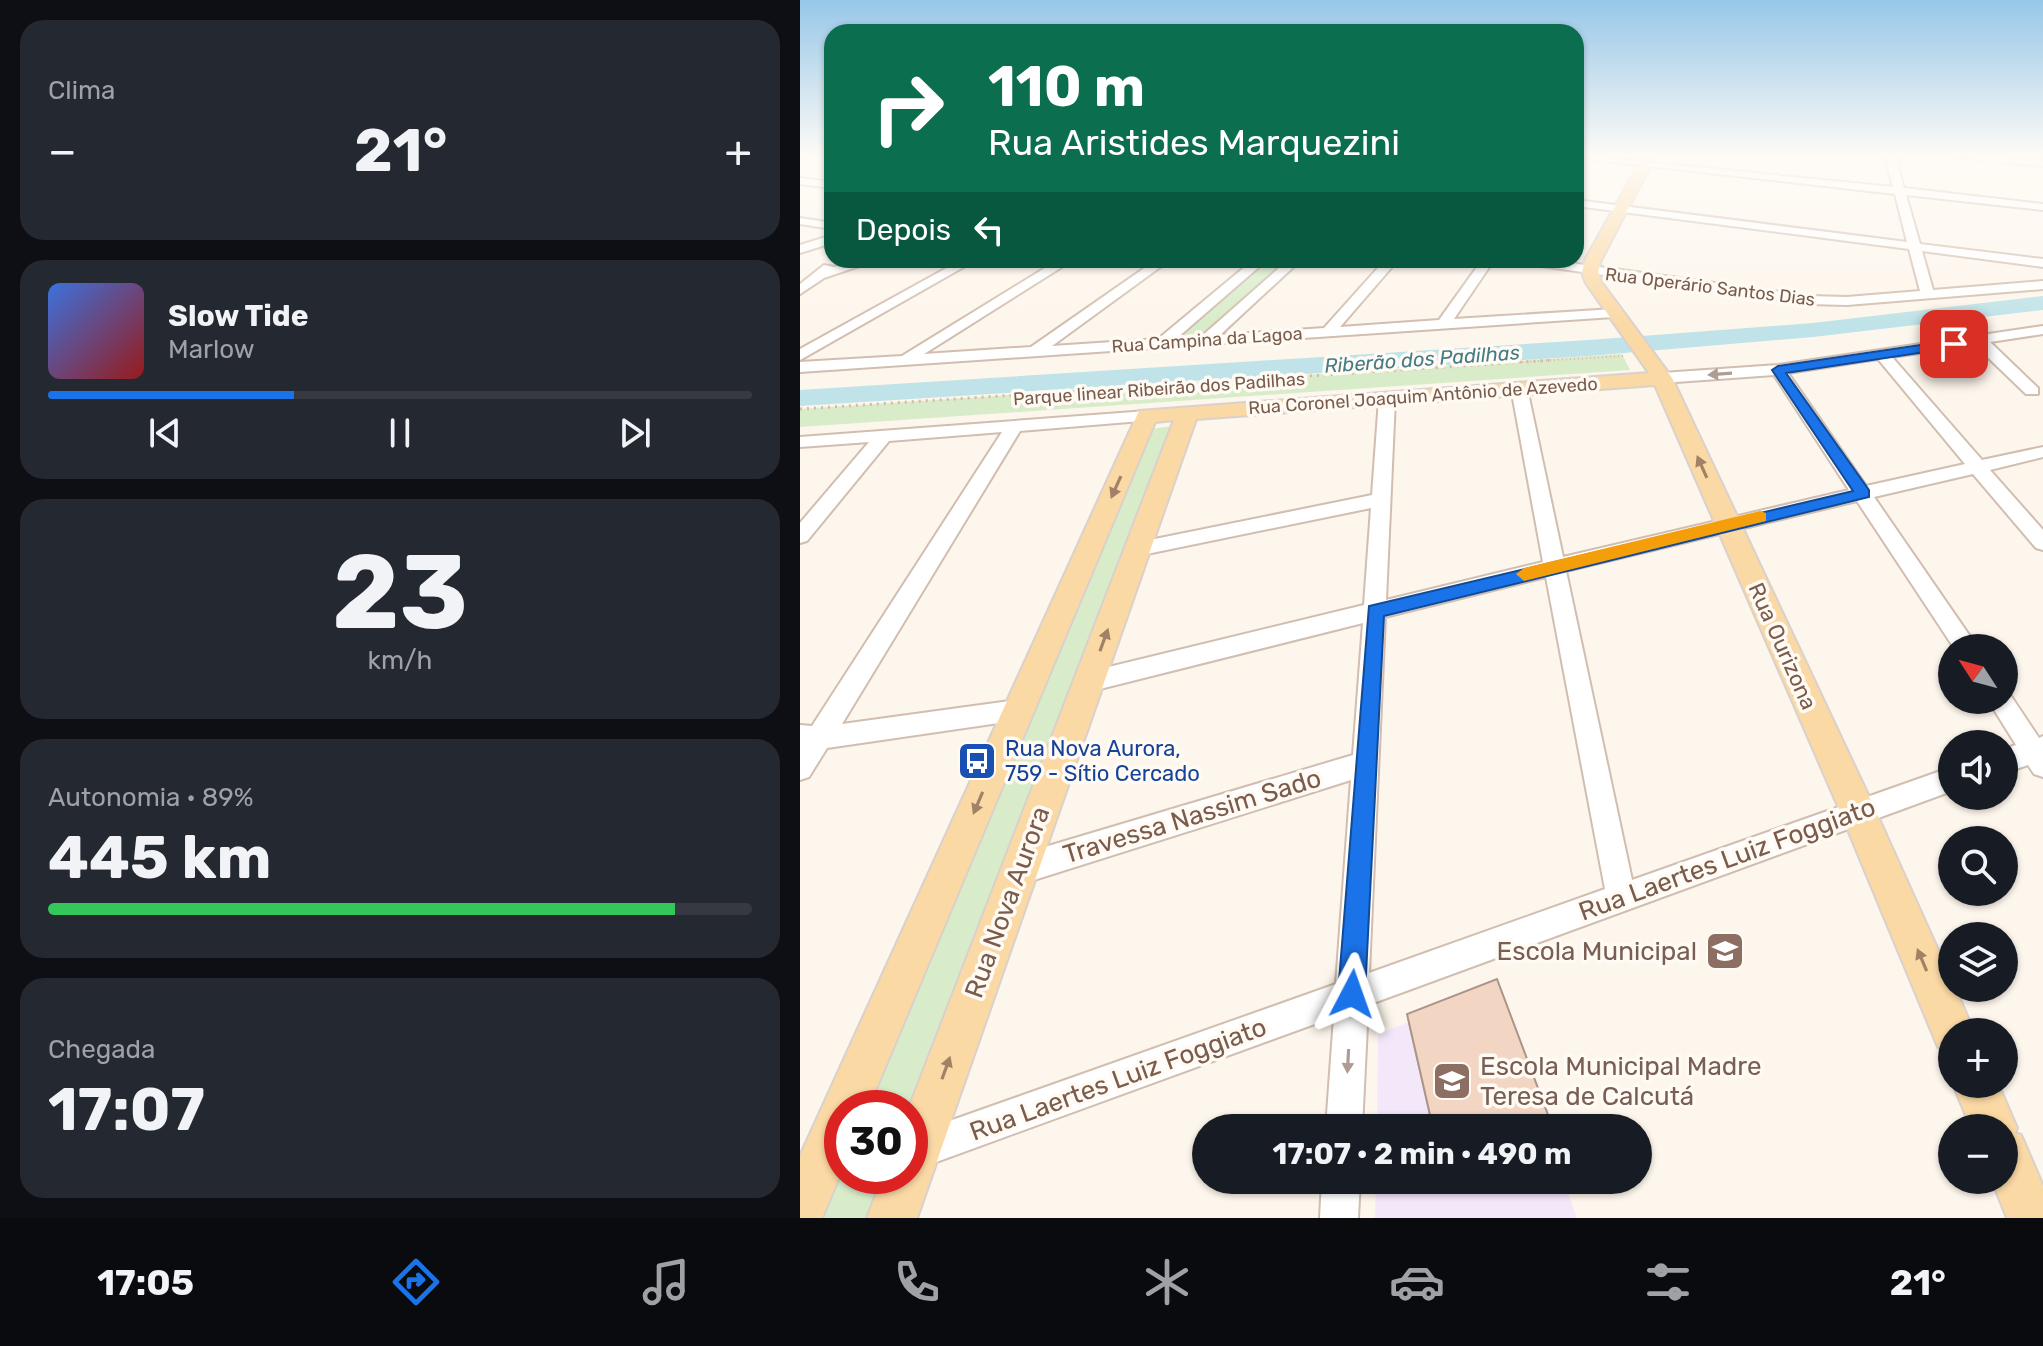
<!DOCTYPE html>
<html lang="pt">
<meta charset="utf-8">
<style>
:root{--surface:#171b24;--page:#242831;--text:#f1f3f6;--muted:#9ea1a6;--line:#363941;--accent:#1a73e8}
body{margin:0;font-family:Rubik,sans-serif;background:var(--page);color:var(--text);height:100vh;display:flex;flex-direction:column;font-size:30px;white-space:nowrap}
*{box-sizing:border-box;margin:0}
p{font-size:26px;color:var(--muted)}
.icon{flex:none;width:44px;height:44px;fill:none;stroke:currentColor;stroke-width:2;stroke-linecap:round;stroke-linejoin:round}
.map{position:relative;flex:1;overflow:hidden}
.side{display:flex;flex-direction:column;gap:20px;padding:20px;background:#0d0f14;width:800px}
.side>*{flex:none}
.top-card{position:absolute;left:24px;top:24px;width:760px;height:244px;border-radius:24px;box-shadow:0 2px 6px #0004;background:#0b6e4f;color:#fff;overflow:hidden}
.needle{width:52px;rotate:306deg}
.fabs{position:absolute;left:1138px;top:634px;display:grid;gap:16px}
.fabs a{display:grid;place-items:center;width:80px;height:80px;border-radius:50%;background:var(--surface);box-shadow:0 2px 6px #0004;font-size:40px}
.speed{position:absolute;left:24px;top:1090px;display:flex;gap:16px;font-size:40px;font-weight:700;text-align:center}
.speed>*{display:grid;place-content:center;width:104px;height:104px;border-radius:50%;background:var(--surface);box-shadow:0 2px 6px #0004;line-height:1}
.speed .limit{border:12px solid #d22;background:#fff;color:#111}
.pin{position:absolute;display:grid;place-items:center;width:68px;height:68px;color:#fff;margin:-34px;border-radius:16px;box-shadow:0 4px 12px #0006}
.me{position:absolute;width:88px;margin:-44px;rotate:4deg;stroke-linejoin:round;filter:drop-shadow(0 0 6px #0008)}
.turn{display:flex;align-items:center;gap:28px;height:168px;padding:0 32px;font-size:36px}
.turn .icon{width:104px;height:104px;stroke-width:2.5}
.turn b{display:block;font-size:56px;line-height:68px}
.then{display:flex;align-items:center;height:76px;padding:0 32px;background:#0003;gap:16px;font-size:30px}
.big{font-size:60px;font-weight:700;line-height:1.1}
.side .tile{flex:1;display:flex;flex-direction:column;justify-content:center;gap:12px;min-width:0;padding:0 28px;border-radius:24px;background:var(--page)}
.side .dial{align-items:center;gap:0}
.dial b{font-size:104px;line-height:1}
.song{display:flex;align-items:center;gap:24px}
.cover{width:96px;height:96px;border-radius:12px;background:linear-gradient(135deg,hsl(220 70% 55%),hsl(0 70% 35%))}
.played{height:8px;border-radius:4px;background:linear-gradient(90deg,var(--accent) 35%,var(--line) 35%)}
.keys{display:flex;justify-content:space-around;direction:ltr}
.heat{display:flex;justify-content:space-between;align-items:center;font-size:44px;direction:ltr}
.charge{height:12px;border-radius:6px;background:linear-gradient(90deg,#34c759 89%,var(--line) 0)}
.trip{position:absolute;left:392px;top:1114px;width:460px;height:80px;border-radius:40px;background:var(--surface);box-shadow:0 2px 6px #0004;font-weight:700;line-height:80px;text-align:center}
.tab-bar{display:flex;height:128px;justify-content:space-around;align-items:center;background:#090b0e;color:var(--muted)}
.tab-bar .icon{width:56px;height:56px}
.tab-bar .active{color:var(--accent)}
.tab-bar b{font-size:36px;color:var(--text)}
main{display:flex;flex:1;min-height:0}
.map>svg:first-child{display:block}
</style>
<main>
<section class="side">
<div class="tile"><p>Clima</p>
<div class="heat"><a>−</a><b class="big">21°</b><a>+</a></div>
</div>
<div class="tile">
<div class="song"><i class="cover"></i><div><b>Slow Tide</b><p>Marlow</p></div></div>
<div class="played"></div>
<div class="keys"><svg class="icon" aria-label="previous" viewBox="0 0 24 24"><path d="M18 5L8 12l10 7zM5 5v14"/></svg><svg class="icon" aria-label="pause" viewBox="0 0 24 24"><path d="M8 5v14M16 5v14"/></svg><svg class="icon" aria-label="next" viewBox="0 0 24 24"><path d="M6 5l10 7-10 7zM19 5v14"/></svg></div>
</div>
<div class="tile dial"><b>23</b><p>km/h</p></div>
<div class="tile"><p>Autonomia · 89%</p><b class="big">445 km</b><div class="charge"></div></div>
<div class="tile"><p>Chegada</p><b class="big">17:07</b></div>
</section>
<div class="map">
<svg width="1243" height="1218" viewBox="0 0 1243 1218">
<rect width="100%" height="100%" fill="#fdf6ec"/>
<path fill="#f3e8fa" d="M693,990L744,1128H577L578,1034Z
M576,1180H763L777,1218H575Z"/>
<path fill="#d8ecc9" d="M468,260H488L405,333L384,336L386,329Z
M822,354L830,370L0,427V409Z
M373,426L110,1108H64L351,429Z
M42,1160V1176H85L69,1218H18Z"/>
<g fill="none" stroke-linecap="round" stroke-linejoin="round">
<path fill="#bfe3e8" fill-rule="evenodd" d="M1243,296V310L1013,337L789,356L0,406V390L789,340L1013,323Z"/>
<defs>
<path id="minor" d="M776,155L1093,187L1085,155H1095L1104,188L1243,204V210L1106,195L1120,244L1243,259V267L1122,251L1133,290L1243,281V289L1047,305L1008,304L718,263L716,260H749L1008,296L1047,297L1120,291L1109,249L776,206V200L1107,242L1095,194L776,158Z
M1153,155L1243,160V166L1158,158Z
M0,178L32,182V188L0,184Z
M0,218L32,223V229L0,224Z
M32,235V243L0,253V245Z
M57,260H77L24,278L0,294V284L24,265L34,267Z
M161,260H176L0,360V349Z
M258,260H273L124,354L231,347L356,260H370L252,346L358,339L453,260H467L377,338L402,336L488,260H501L420,335L524,328L585,260H598L540,327L639,320L682,260H694L654,319L814,309L821,313L814,317L0,372V362L102,356Z
M1243,326V334L1190,342L1238,388V394H1226L1175,345L1092,357L1182,460L1243,447V457L1190,470L1243,530V550L1236,548L1173,474L1074,497L1178,648H1154L1057,501L766,571L832,880L1152,767V791L568,1005L562,1128H526L534,1017L117,1169L110,1167V1135L536,984L551,780L218,885L208,880L203,870L208,860L218,855L553,755L563,623L288,692L280,689L276,682L280,675L288,672L564,605L571,508L337,556L330,554L327,549L330,544L572,495L579,399L587,394L595,399L586,600L743,562L711,388L719,383L727,388L763,557L1049,490L974,375L862,383L854,378L862,373L978,365ZM1078,359L1165,464L1066,486L988,373ZM746,577L805,889L569,973L585,617Z
M347,411L353,412L355,416L353,420L220,431L42,724L217,700L226,703L229,711L226,719L27,748L9,777L0,780V725L12,726L202,432L89,441L7,541L0,543V523L69,442L0,447V437Z
M1204,691L1209,693L1239,738L1243,736V777L1234,774L1228,765L1204,773V749L1216,745L1188,700H1204Z
M522,1180H560L558,1218H520Z"/>
<path id="major" d="M0,155H12L0,161Z
M844,155H856L801,260L798,272L802,283L872,378L1070,799L1152,981V988H1155L1174,1032H1152V1053L1138,1047L1041,813L855,385L396,419L117,1218H67L83,1176H110L109,1108L374,420L355,422L68,1108H42V1170L22,1218H0V1156L339,411L849,373L786,283L782,272L785,260Z
M1153,1084H1198L1217,1128L1215,1133L1221,1135L1243,1186V1218H1207L1192,1180H1204V1128H1171Z"/>
</defs>
<use href="#minor" stroke="#d1beb0" stroke-width="4"/>
<use href="#major" stroke="#dad1cd" stroke-width="4"/>
<path stroke="#d9b8a5" stroke-width="2" stroke-dasharray="1 3" stroke-linecap="butt" d="M722,362L823,356"/>
<path stroke="#d9b8a5" stroke-width="3" stroke-dasharray="2 5" stroke-linecap="butt" d="M0,409L754,360"/>
<use href="#minor" fill="#fff" fill-rule="evenodd"/>
<use href="#major" fill="#fbd9a5" fill-rule="evenodd"/>
</g>
<path fill="#d1b7a8" d="M607,1014L753,1128H632L608,1023Z"/>
<path fill="#f3d5c3" stroke="#aa9588" stroke-width="2" d="M697,979L753,1128H633L607,1014Z
M645,1180H666L647,1189Z"/>
<defs><path id="oneway-solid" d="M-6-.8H1V-3.2L6.5 0L1 3.2V.8H-6Z" transform="scale(2)"/></defs>
<g fill="#af9d94">
<use href="#oneway-solid" transform="translate(920 374) rotate(176)"/>
<use href="#oneway-solid" transform="translate(548 1061) rotate(93)"/>
</g>
<g fill="#a18267">
<use href="#oneway-solid" transform="translate(902 467) rotate(-114)"/>
<use href="#oneway-solid" transform="translate(316 487) rotate(114)"/>
<use href="#oneway-solid" transform="translate(304 640) rotate(-70)"/>
<use href="#oneway-solid" transform="translate(178 803) rotate(113)"/>
<use href="#oneway-solid" transform="translate(1122 960) rotate(-113)"/>
<use href="#oneway-solid" transform="translate(146 1068) rotate(-70)"/>
</g>
<linearGradient id="sky" x2="0" y2="1"><stop stop-color="#97c7e8"/><stop offset="0.48" stop-color="#fefbf6"/><stop offset="1" stop-color="#fefbf6" stop-opacity="0"/></linearGradient>
<rect width="1243" height="325" fill="url(#sky)"/>
<path fill="#1a73e8" stroke="#114b97" stroke-width="2" d="M1154,340L1159,341V347L986,373L1069,490V497L584,616L565,994L561,1004L552,1008L542,1004L538,994L569,606L1053,491L972,370L978,366Z"/>
<path fill="#f59e0b" d="M960,511L966,513V521L724,581L716,574L724,568Z"/>
<defs>
<symbol id="bus-square" viewBox="-11 -11 22 22"><rect x="-9" y="-9" width="18" height="18" rx="4" fill="#1a4fb4" stroke="#fffaf3"/><path d="M-5-6H5V4H4V6H2V4H-2V6H-4V4H-5ZM-3.5-4V0h7V-4ZM-3.5 1.2v1.5H-2V1.2ZM2 1.2v1.5H3.5V1.2Z" fill="#fff"/></symbol>
<symbol id="school-square" viewBox="-11 -11 22 22"><rect x="-9" y="-9" width="18" height="18" rx="4" fill="#8d6e63" stroke="#fffaf3"/><path d="M0-5L7-2L0 1L-7-2ZM-4 1L0 2.5L4 1V4Q0 6-4 4Z" fill="#fff"/></symbol>
</defs>
<g fill-rule="evenodd">
<use href="#bus-square" x="155" y="739" width="44" height="44"/>
<use href="#school-square" x="903" y="929" width="44" height="44"/>
<use href="#school-square" x="630" y="1059" width="44" height="44"/>
</g>
<g text-anchor="middle" stroke-width="7" stroke-linejoin="round" paint-order="stroke">
<g font-size="18" fill="#7a5c4d" stroke="#fffaf3">
<text transform="translate(910 287) rotate(7)" y="6">Rua Operário Santos Dias</text>
<text transform="translate(407 340) rotate(-4)" y="6">Rua Campina da Lagoa</text>
<text transform="translate(359 389) rotate(-4)" y="6">Parque linear Ribeirão dos Padilhas</text>
<text transform="translate(623 396) rotate(-4)" y="6">Rua Coronel Joaquim Antônio de Azevedo</text>
</g>
<g font-size="20" font-style="italic" fill="#437c86" stroke="#fffaf3">
<text transform="translate(622 359) rotate(-4)" y="7">Riberão dos Padilhas</text>
</g>
<g font-size="22" fill="#7a5c4d" stroke="#fffaf3">
<text transform="translate(983 646) rotate(66)" y="8">Rua Ourizona</text>
</g>
<g font-size="22" fill="#164399" stroke="#fffaf3" text-anchor="start">
<text x="205" y="756">Rua Nova Aurora,<tspan x="205" dy="25">759 - Sítio Cercado</tspan></text>
</g>
<g font-size="26" fill="#7a5c4d" stroke="#fffaf3">
<text transform="translate(392 816) rotate(-17)" y="9">Travessa Nassim Sado</text>
<text transform="translate(927 859) rotate(-20)" y="9">Rua Laertes Luiz Foggiato</text>
<text transform="translate(207 902) rotate(-70)" y="9">Rua Nova Aurora</text>
<text transform="translate(318 1079) rotate(-20)" y="9">Rua Laertes Luiz Foggiato</text>
</g>
<g font-size="26" fill="#785e54" stroke="#fffaf3" text-anchor="end">
<text x="897" y="960">Escola Municipal</text>
<text x="680" y="1075" text-anchor="start">Escola Municipal Madre<tspan x="680" dy="30">Teresa de Calcutá</tspan></text>
</g>
</g>
</svg>
<div class="fabs">
<a><svg class="needle" viewBox="-14 -14 28 28"><path d="M0-13l5 13h-10z" fill="#e53935"/><path d="M0 13l5-13h-10z" fill="#9ea1a6"/></svg></a>
<a><svg class="icon" aria-label="sound" viewBox="0 0 24 24"><path d="M4 9h4l5-4v14l-5-4H4zM17 9q2 3 0 6"/></svg></a>
<a><svg class="icon" aria-label="search" viewBox="0 0 24 24"><circle cx="10" cy="10" r="6"/><path d="M15 15l6 6"/></svg></a>
<a><svg class="icon" aria-label="layers" viewBox="0 0 24 24"><path d="M12 4l9 5-9 5-9-5zM3 14l9 5 9-5"/></svg></a>
<a>+</a>
<a>−</a>
</div>
<div class="speed"><div class="limit">30</div></div>
<div class="pin" style="left:1154px;top:344px;background:#d93025"><svg class="icon" aria-label="arrive" viewBox="0 0 24 24"><path d="M6 21V4h12l-3 4 3 4H6"/></svg></div>
<svg class="me" style="left:552px;top:994px" viewBox="-20 -20 40 40"><path d="M0-17L14 15 0 8-14 15z" fill="#1a73e8" stroke="#fff" stroke-width="4"/></svg>
<div class="trip">17:07 · 2 min · 490 m</div>
<div class="top-card">
<div class="turn"><svg class="icon" aria-label="right" viewBox="0 0 24 24"><path d="M7 20v-9h11M14 6l5 5-5 5"/></svg><div><b>110 m</b>Rua Aristides Marquezini</div></div>
<div class="then">Depois<svg class="icon" aria-label="left" viewBox="0 0 24 24"><path d="M17 20v-9H6M10 6l-5 5 5 5"/></svg></div>
</div>
</div>
</main>
<nav class="tab-bar">
<b>17:05</b>
<svg class="icon active" aria-label="directions" viewBox="0 0 24 24"><path d="M12 3l9 9-9 9-9-9zM9 14v-3h6M13 9l2 2-2 2"/></svg>
<svg class="icon" aria-label="music" viewBox="0 0 24 24"><path d="M9 18V5l10-2v13"/><circle cx="6" cy="18" r="3"/><circle cx="16" cy="16" r="3"/></svg>
<svg class="icon" aria-label="phone" viewBox="0 0 24 24"><path d="M5 4h4l2 5-3 2q2 4 5 5l2-3 5 2v4C11 20 4 13 5 4z"/></svg>
<svg class="icon" aria-label="climate" viewBox="0 0 24 24"><path d="M12 3v18M4 7l16 10M4 17L20 7"/></svg>
<svg class="icon" aria-label="car" viewBox="0 0 24 24"><path d="M5 17H2v-5l4-1 3-4h7l3 4 3 1v5h-3M9 17h6M6 11h13"/><circle cx="7" cy="17" r="2"/><circle cx="17" cy="17" r="2"/></svg>
<svg class="icon" aria-label="filters" viewBox="0 0 24 24"><path d="M4 7h16M4 17h16"/><circle cx="9" cy="7" r="2"/><circle cx="15" cy="17" r="2"/></svg>
<b>21°</b>
</nav>
